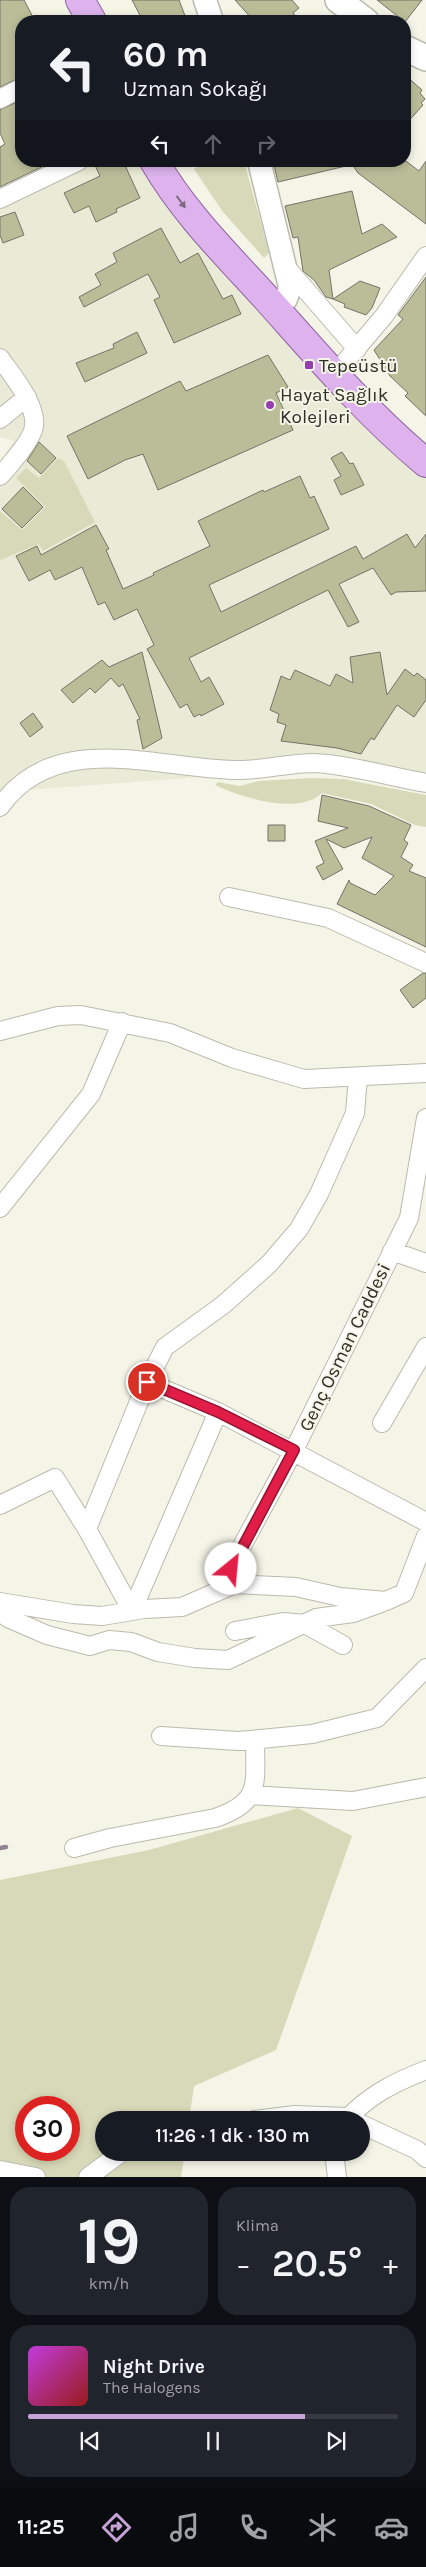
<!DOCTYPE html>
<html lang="tr">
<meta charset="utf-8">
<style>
:root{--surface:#171b24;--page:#20242c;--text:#f1f3f6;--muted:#9ea1a6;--line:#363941;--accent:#c7a2d6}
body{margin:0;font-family:Karla,sans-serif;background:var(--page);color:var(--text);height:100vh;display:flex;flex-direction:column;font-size:19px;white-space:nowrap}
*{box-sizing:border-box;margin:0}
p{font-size:16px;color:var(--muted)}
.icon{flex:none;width:28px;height:28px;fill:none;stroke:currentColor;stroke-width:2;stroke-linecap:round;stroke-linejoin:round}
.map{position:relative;height:2177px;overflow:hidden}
.side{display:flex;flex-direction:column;gap:10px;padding:10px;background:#0d0f14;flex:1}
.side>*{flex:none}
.banner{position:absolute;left:15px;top:15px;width:396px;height:152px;border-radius:20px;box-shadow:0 2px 8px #0003;background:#171b24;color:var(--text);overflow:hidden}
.speed{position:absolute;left:15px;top:2096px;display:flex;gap:10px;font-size:25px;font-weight:700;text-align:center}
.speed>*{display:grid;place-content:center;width:65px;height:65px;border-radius:50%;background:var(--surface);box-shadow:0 2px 8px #0003;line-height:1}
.speed .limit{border:8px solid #d22;background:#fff;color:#111}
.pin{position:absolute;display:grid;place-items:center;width:42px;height:42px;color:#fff;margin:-21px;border:2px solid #fff;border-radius:50%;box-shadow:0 1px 5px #0007}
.me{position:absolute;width:55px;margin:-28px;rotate:28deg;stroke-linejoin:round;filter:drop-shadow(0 0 4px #0008)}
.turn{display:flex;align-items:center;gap:18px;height:105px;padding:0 25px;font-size:22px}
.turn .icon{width:65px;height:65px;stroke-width:2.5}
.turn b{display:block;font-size:35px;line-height:42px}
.lanes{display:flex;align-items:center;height:48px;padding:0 25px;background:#0003;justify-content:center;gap:25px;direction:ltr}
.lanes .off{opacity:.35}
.big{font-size:38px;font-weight:600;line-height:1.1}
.side .tile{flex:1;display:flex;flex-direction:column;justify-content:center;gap:8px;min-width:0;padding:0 18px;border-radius:20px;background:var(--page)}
.side .dial{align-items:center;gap:0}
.dial b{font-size:65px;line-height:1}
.song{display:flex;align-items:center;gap:15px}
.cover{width:60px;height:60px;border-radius:8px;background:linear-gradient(135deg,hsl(290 70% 55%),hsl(0 70% 35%))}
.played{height:5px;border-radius:2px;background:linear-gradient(90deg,var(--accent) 75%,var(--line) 75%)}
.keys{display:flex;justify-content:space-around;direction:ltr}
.heat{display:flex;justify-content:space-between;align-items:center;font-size:28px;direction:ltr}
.side .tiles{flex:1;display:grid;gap:10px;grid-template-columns:1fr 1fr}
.tile:last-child{grid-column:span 2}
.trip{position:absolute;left:95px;top:2111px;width:275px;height:50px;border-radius:25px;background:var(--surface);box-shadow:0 2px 8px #0003;font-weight:600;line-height:50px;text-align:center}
.menu{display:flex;height:80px;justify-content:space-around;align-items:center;background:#090b0e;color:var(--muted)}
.menu .icon{width:35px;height:35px}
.menu .current{color:var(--accent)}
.menu b{font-size:22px;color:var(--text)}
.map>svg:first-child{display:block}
</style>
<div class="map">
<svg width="426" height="2177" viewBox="0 0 426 2177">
<rect width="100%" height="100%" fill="#f4f5e7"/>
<path fill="#eaebd6" d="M57,161H143L426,474V774L308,758L214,776L0,792V461L14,441L0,437V197Z"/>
<path fill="#d7d9b8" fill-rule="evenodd" d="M208,161H244L269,253L264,258L223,212L194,169Z
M58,458L64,461L95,522L43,551L39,544L0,560V511L22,530L45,507L16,478L26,468L39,478Z
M312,778L343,779L426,795V827L415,825L371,804L322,793C299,816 240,797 215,785L218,782L239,786L259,781Z
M298,1808L352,1836L276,2050L194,2086L189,2120H104V2152L185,2153L181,2177H0V1880L149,1850ZM26,2108H69V2150H26Z"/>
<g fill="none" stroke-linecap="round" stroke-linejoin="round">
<path stroke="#918295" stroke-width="4.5" d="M0,1848L6,1847"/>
</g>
<path fill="#bbbd99" stroke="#737367" d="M0,0H24L35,21H21V77L0,87Z
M132,0H179L187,21H143Z
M235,0H292L299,8L293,13L300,21H254Z
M377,0H422L405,22Z
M405,75L422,90L420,93L425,99L421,103L423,105L405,125Z
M21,100V161H54L0,187V147L5,144L0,133V110Z
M93,161H123L140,198L116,209L117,212L96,222L89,206L74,213L64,193L100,176Z
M273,161H345L346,166L278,182Z
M350,161H406L419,171L426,161V224L358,173Z
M352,191L362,234L382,224L397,237L329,270L333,299L326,297L314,280L303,271L298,237L293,238L285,206Z
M15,212L24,235L3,243L0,235V217Z
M161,228L180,263L198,253L223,299L232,295L241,314L174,343L154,300L160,297L148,274L84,307L79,297L101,285L95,274L117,262L113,253Z
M426,277V416L405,396L408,393L390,376L374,350L403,319L398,315Z
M360,281L380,288L372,308L366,315L344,307L345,304L333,299Z
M137,332L147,353L85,382L76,363L114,348L113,344Z
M268,355L288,387L276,393L293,430L158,490L143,454L125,460L88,479L67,436L180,381L186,391Z
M39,442L56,458L41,474L27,461Z
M342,452L350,464L353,463L364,485L341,495L334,480L341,476L331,458Z
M300,476L310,498L314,496L329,529L209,585L221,612L356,546L363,559L407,534L415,548L426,534V591L396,592L391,595L373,568L339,584L359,622L348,627L328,590L189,658L201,682L209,677L224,704L201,716L200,714L194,717L187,704L180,708L147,649L154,645L137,609L114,620L105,602L98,605L82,567L55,580L50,570L29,581L16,556L37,546L41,555L96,525L109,549L106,550L123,589L154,575L153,573L210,546L198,521L263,490L264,492Z
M23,487L43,507L22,528L2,509Z
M142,652L162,738L143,749L137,720L140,719L123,684L119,687L111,678L95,693L90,688L73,703L61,690L102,660L109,667Z
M380,652L387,695L405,669L414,676L417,673L426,680V700L414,717L397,705L374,740L371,738L361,754L337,748L281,741L286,725L277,722L279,714L270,710L281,676L290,680L295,670L330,686L336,674L353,683L350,657Z
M33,713L43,727L30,737L20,723Z
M322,795L369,806L411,825L404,840L408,843L401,857L413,865L409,871L426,878V947L337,904L349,880L350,883L375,895L394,876L362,858L372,837L344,848L326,839L343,869L323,880L316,867L324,863L315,841L348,828L318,821Z
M268,825H285V841H268Z
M423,973H426V998L413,1008L400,990Z"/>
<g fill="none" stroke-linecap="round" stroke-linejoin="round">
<defs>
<path id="minor" d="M0,99L21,88
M0,199L79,161
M285,266L357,349
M0,358C11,374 37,404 34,426C33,439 9,466 0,476
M345,362L384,316L426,256
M0,419L27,397
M0,807C54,729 155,768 234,770C261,771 288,763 313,763C346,764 392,777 426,783
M229,897L328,918L426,963
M0,1031L58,1016L81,1015L170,1033L232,1058L304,1079L426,1073
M0,1208L91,1094L122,1022
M392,1251L426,1263
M147,1382L218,1412L426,1522
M382,1423L426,1347
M0,1505L55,1478L87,1529L132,1611
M87,1529L147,1382L165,1347L223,1305L269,1264L299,1229L319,1194L355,1113L358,1077
M217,1592L294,1450L409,1218L426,1118
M0,1602L73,1614L102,1616L144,1609L182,1607L235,1584L296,1587L340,1597L386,1601L404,1593L426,1536
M132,1611L218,1412
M0,1612L8,1618L47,1635L90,1646L109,1640L131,1642L158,1652L195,1658L228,1660L316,1618L353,1613L381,1603
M235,1631L283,1622L305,1624L343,1645
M161,1736L238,1741L261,1739L312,1734L377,1718L426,1668
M251,1795L353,1801L426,1787
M74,1848L110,1838L215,1818C262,1802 255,1784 255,1740
M254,2120L295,2115L348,2117L353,2120
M346,2120C369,2095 395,2082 426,2070
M361,2124L417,2150L426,2158
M334,2152L337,2177
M0,2170L36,2177
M88,2177L122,2152"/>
<path id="tertiary" d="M205,0L212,21
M259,161L290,287L286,299L275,308"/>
<path id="secondary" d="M338,0L366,21
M405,48L426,58"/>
<path id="primary" d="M80,0L92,21
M154,161C184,213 227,255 267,299C318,356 367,414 426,463"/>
</defs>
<use href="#minor" stroke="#babbae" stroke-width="20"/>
<use href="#tertiary" stroke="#babbae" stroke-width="25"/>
<use href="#secondary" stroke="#babbae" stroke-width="28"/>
<use href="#primary" stroke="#9163a1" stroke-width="30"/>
<use href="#minor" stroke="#fff" stroke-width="18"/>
<use href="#tertiary" stroke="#fff" stroke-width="22"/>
<use href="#secondary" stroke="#fff" stroke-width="25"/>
<use href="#primary" stroke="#ddb2ed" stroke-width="28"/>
</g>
<defs><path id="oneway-solid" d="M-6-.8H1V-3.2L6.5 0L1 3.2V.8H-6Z" transform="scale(1.25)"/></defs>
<use fill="#7d6a81" href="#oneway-solid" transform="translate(181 202) rotate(54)"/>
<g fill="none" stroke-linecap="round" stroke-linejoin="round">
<defs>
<path id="route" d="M147,1382L218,1412L294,1450L231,1569"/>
</defs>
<use href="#route" stroke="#92132f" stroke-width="12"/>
<use href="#route" stroke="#e11d48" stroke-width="9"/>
</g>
<g fill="#9340ae" stroke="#f4f5e7" stroke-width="2">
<rect x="304" y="360" width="10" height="10" rx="2.5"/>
<circle cx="270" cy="405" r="5"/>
</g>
<g text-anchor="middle" stroke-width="4" stroke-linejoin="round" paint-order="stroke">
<g font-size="19" fill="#2e2f29" stroke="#f4f5e7" text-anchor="start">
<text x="319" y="372">Tepeüstü</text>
<text x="280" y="401">Hayat Sağlık<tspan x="280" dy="22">Kolejleri</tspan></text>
</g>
<g font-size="19" fill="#2e2f29" stroke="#f4f5e7">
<text transform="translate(344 1347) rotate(-64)" y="7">Genç Osman Caddesi</text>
</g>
</g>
</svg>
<div class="speed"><div class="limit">30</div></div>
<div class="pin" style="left:147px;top:1382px;background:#d93025"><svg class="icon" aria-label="arrive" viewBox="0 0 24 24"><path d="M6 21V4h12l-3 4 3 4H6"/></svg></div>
<svg class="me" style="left:231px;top:1569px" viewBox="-20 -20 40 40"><circle r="19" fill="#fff"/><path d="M0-13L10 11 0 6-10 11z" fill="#e11d48"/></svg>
<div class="trip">11:26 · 1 dk · 130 m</div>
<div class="banner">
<div class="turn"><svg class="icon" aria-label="left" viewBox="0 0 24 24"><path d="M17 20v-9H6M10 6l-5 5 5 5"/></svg><div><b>60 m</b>Uzman Sokağı</div></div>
<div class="lanes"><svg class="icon" aria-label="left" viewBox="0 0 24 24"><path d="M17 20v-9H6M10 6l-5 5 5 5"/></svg><svg class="icon off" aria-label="ahead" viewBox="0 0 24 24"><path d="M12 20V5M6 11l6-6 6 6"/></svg><svg class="icon off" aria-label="right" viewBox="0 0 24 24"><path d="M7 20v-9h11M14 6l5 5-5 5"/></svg></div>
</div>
</div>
<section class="side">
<div class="tiles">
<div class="tile dial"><b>19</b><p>km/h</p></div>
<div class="tile"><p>Klima</p>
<div class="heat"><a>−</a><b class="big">20.5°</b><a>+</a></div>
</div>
<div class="tile">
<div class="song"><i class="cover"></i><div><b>Night Drive</b><p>The Halogens</p></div></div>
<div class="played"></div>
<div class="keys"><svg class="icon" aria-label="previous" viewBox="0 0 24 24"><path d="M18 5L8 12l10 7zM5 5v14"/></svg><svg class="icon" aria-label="pause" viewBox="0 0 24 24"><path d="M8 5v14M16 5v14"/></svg><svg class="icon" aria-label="next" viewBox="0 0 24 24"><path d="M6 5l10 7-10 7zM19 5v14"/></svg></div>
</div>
</div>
</section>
<nav class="menu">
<b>11:25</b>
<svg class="icon current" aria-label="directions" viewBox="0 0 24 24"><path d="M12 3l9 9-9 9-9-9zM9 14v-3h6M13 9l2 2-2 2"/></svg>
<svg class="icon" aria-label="music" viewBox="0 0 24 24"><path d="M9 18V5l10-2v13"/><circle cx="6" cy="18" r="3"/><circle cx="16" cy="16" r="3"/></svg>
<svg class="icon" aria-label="phone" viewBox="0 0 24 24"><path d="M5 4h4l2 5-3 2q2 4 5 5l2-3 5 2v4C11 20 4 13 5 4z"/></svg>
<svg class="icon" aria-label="climate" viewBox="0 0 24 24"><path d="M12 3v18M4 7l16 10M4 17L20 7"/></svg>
<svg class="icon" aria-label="car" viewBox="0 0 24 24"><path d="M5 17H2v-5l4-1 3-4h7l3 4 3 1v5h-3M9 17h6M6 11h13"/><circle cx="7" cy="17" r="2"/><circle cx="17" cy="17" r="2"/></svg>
</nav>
